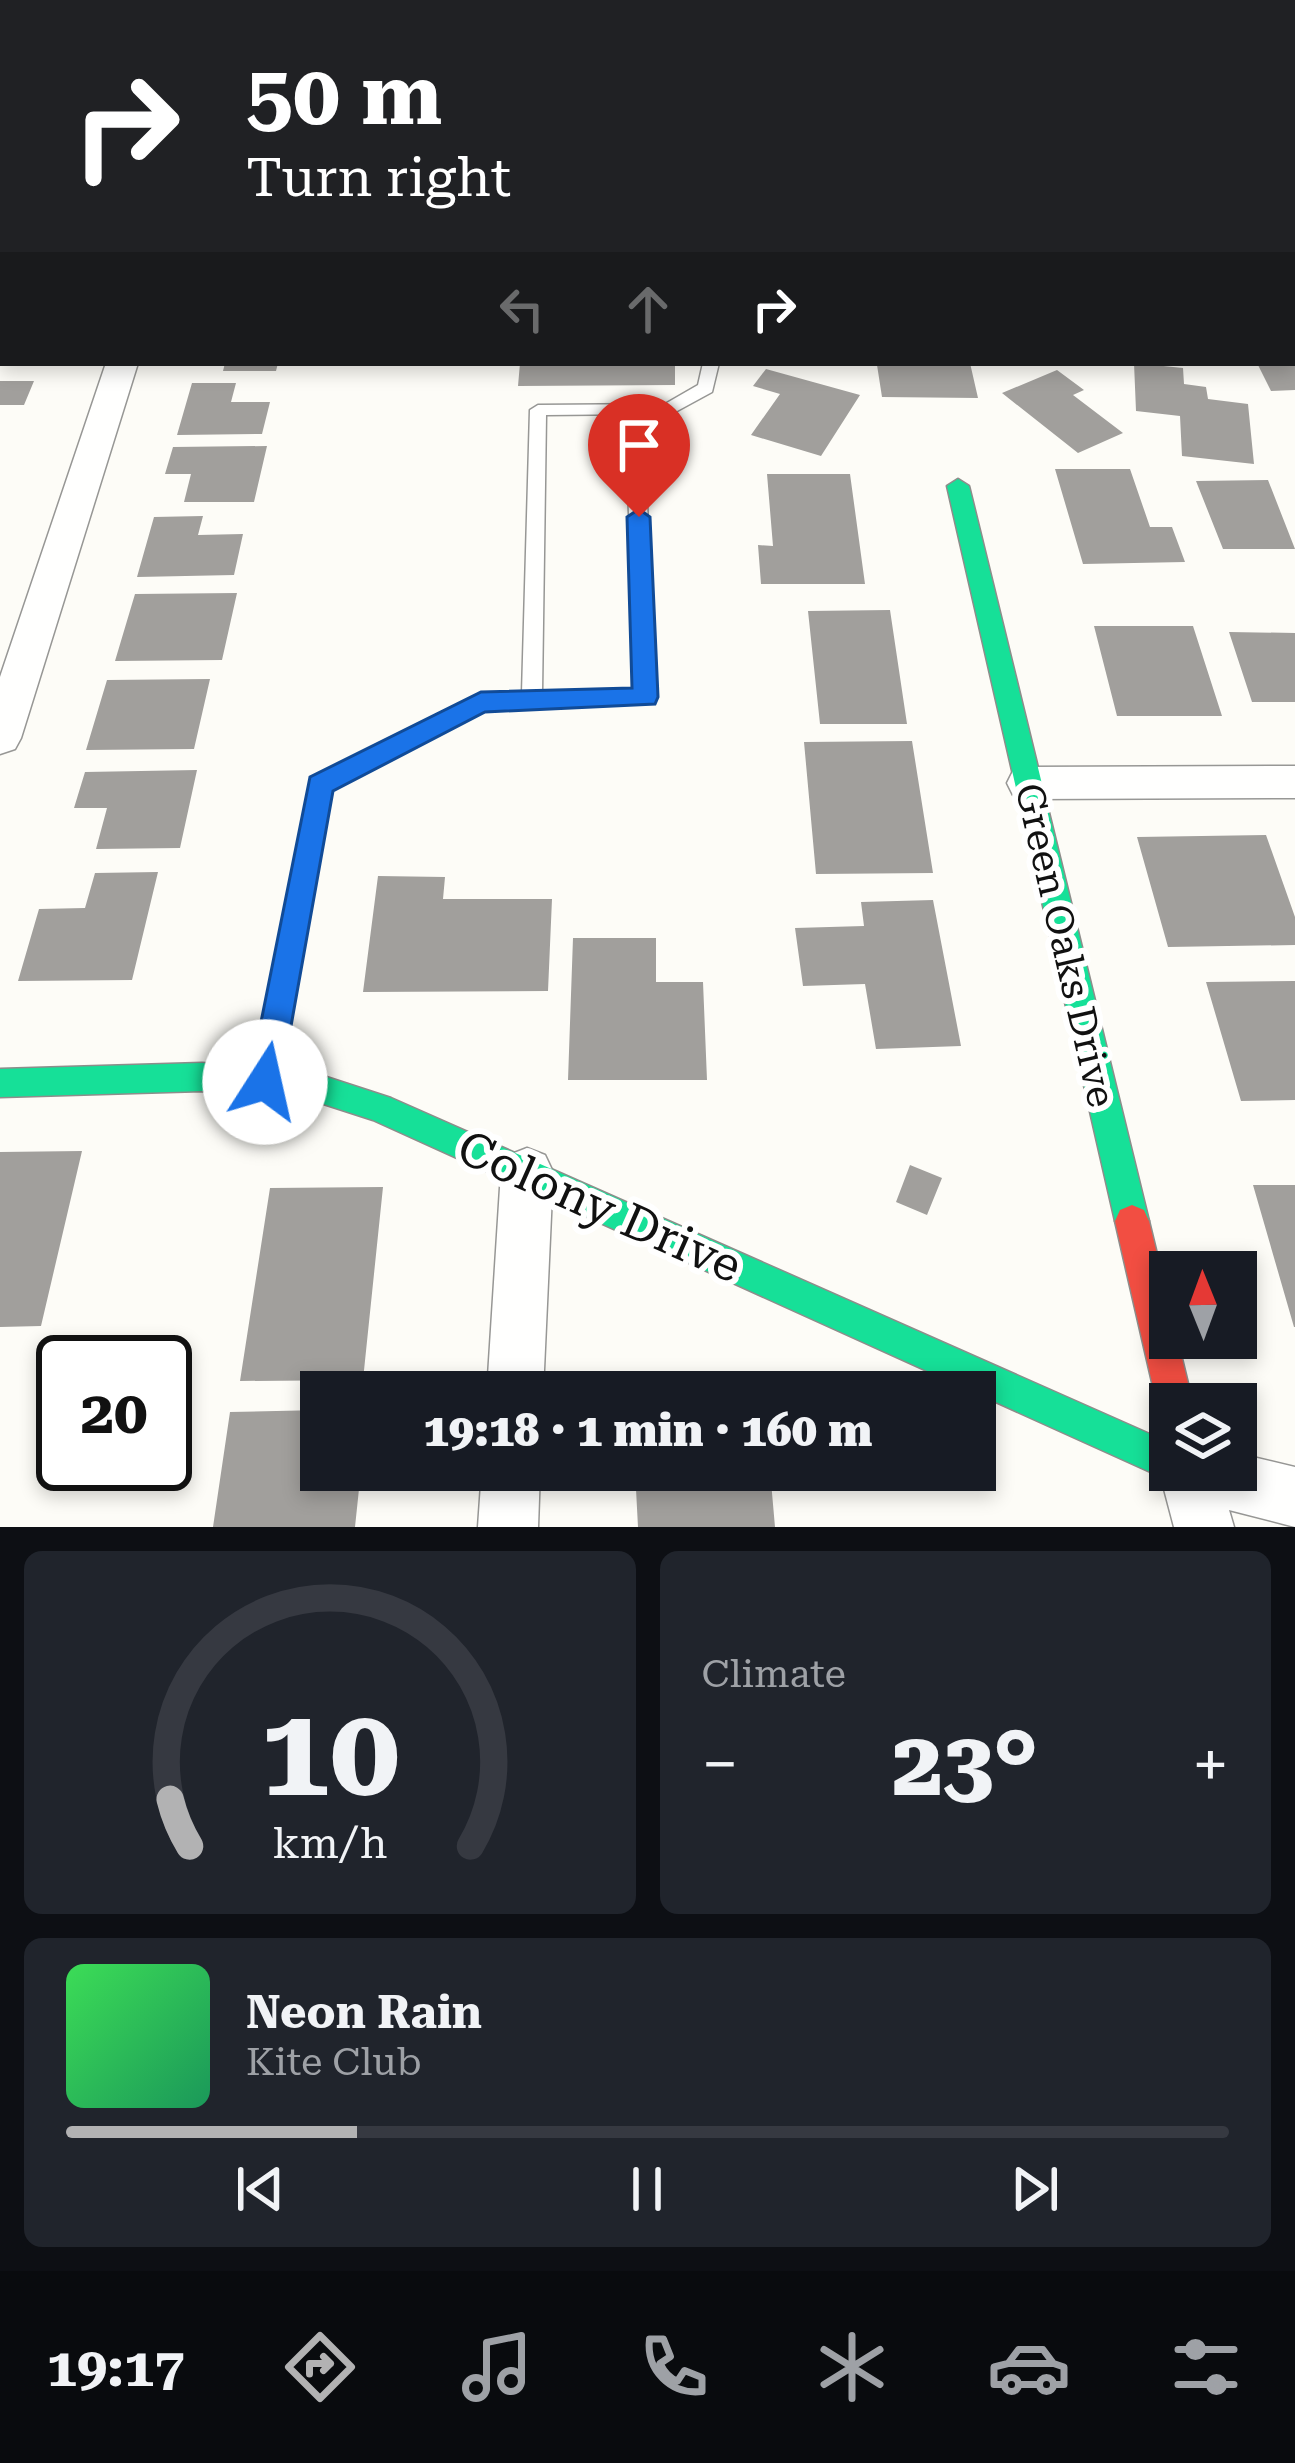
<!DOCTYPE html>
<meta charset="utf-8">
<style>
:root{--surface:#171b24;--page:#20242c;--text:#f1f3f6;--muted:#9ea1a6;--line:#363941;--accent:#b2b2b3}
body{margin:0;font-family:"Roboto Serif",serif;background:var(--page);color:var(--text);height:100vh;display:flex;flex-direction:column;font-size:45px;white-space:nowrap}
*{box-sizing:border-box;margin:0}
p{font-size:39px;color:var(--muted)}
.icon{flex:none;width:66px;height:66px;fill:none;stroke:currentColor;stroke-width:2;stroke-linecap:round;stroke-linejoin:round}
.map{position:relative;height:1527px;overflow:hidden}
.drawer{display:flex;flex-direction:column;gap:24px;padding:24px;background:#0d0f14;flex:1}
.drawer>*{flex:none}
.banner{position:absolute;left:0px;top:0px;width:1296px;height:366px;box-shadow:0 6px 18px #0003;background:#202124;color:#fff;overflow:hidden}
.needle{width:78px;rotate:359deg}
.controls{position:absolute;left:1149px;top:1251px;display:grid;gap:24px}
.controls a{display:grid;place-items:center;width:108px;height:108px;border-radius:0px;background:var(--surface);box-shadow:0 6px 18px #0003;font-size:60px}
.speed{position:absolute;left:36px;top:1335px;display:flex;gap:24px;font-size:60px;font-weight:700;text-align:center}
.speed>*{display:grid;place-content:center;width:156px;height:156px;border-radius:50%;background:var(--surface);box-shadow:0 6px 18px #0003;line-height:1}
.speed .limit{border:6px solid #111;border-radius:18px;background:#fff;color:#111}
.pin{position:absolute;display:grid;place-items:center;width:102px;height:102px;color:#fff;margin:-123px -51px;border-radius:50% 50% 50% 0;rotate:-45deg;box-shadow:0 0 12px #0007}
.pin .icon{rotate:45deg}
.me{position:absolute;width:132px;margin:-66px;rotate:10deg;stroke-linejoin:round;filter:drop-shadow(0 0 9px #0008)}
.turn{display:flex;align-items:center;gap:42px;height:252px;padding:0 48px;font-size:54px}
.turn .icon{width:156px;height:156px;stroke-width:2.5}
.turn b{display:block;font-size:84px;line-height:102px}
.lanes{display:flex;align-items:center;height:114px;padding:0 48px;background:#0003;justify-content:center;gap:60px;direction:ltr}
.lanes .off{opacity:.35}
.big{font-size:90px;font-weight:800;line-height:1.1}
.drawer .tile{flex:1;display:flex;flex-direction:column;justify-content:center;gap:18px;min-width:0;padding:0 42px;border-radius:18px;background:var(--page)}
.drawer .dial{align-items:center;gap:0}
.dial svg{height:312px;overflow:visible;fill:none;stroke:var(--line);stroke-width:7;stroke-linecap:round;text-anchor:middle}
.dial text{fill:var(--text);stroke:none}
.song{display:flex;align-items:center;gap:36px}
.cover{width:144px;height:144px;border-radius:18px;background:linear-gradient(135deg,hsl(130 70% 55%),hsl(150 70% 35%))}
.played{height:12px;border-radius:6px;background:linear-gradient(90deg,var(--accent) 25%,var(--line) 25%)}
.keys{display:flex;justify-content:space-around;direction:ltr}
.heat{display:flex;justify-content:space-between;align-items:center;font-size:66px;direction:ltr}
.drawer .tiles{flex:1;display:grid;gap:24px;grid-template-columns:1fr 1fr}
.tile:last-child{grid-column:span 2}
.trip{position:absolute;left:300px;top:1371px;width:696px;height:120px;border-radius:0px;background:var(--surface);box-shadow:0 6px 18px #0003;font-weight:800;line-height:120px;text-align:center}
.menu{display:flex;height:192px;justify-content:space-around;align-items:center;background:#090b0e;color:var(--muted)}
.menu .icon{width:84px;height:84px}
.menu .current{color:var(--accent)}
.menu b{font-size:54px;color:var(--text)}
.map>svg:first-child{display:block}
</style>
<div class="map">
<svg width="1295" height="1527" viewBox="0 0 1295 1527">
<rect width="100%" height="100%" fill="#fdfcf7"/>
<path fill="#a19f9c" d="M225,363H278L276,371H223Z
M520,363H675V385L518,386Z
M919,363H970L978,398L882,397L877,365Z
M1134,363L1183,368L1184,384L1206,387L1208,399L1248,404L1254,464L1182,456L1180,416L1136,411Z
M1257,363H1295V390L1271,391Z
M766,369L860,395L821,456L751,435L780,394L753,386Z
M1057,370L1084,390L1073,395L1123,433L1078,453L1002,393Z
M0,381H34L24,405H0Z
M192,383H236L231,402H270L262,434L177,435Z
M267,446L254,502H184L191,474H165L173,447Z
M1055,469H1130L1150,527H1172L1185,562L1083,564Z
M767,474H850L865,584H761L758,545L773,546Z
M1268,480L1295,549H1223L1196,481Z
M203,516L198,535L243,534L234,575L137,577L154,517Z
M237,593L222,660L115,661L135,594Z
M890,610L907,724H820L808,611Z
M1094,626H1193L1222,716H1117Z
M1229,632L1295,633V702H1252Z
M210,679L194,749L86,750L107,680Z
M912,741L933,873L816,874L804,742Z
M197,770L180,848L96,849L107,808H74L85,772Z
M1266,835L1295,917V945L1168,947L1137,837Z
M158,872L132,980L18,981L39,909L85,908L95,873Z
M378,876L445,877L443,899H552L548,991L363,992Z
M933,900L961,1046L876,1049L865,984L803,986L795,928L864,926L861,902Z
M573,938H656V982H703L707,1080H568Z
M1295,981V1100L1241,1101L1206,982Z
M82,1151L41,1326L0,1327V1152Z
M910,1165L942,1178L927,1215L896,1202Z
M1253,1185H1295V1327H1294Z
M383,1187L363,1380L240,1381L270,1188Z
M761,1380L762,1392H631V1387Z
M321,1410V1470H361L355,1527H213L230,1412Z
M635,1470H770L775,1527H638Z"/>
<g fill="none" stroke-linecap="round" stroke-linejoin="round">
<defs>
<path id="lane" d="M703,363H719L712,392L644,429L655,697L652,702L484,709L330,790L278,1075L275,1083L266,1086L257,1083L254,1075L312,779L474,697L522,693L530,410L538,405L665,404L698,385ZM645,414L626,427L635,690L542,693L546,415Z"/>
<path id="street" d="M0,129H3V145H0Z
M0,339H3V359H0Z
M106,363H138L21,738L15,749L0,754V677Z
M1295,766V798L1028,799L1013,795L1007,783L1013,771L1028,767Z
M527,1148L545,1155L553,1172L543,1392H487L501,1172L509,1155Z
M1170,1448V1470H1236V1453L1295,1467V1527L1229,1510L1234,1527H1174L1159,1470Z
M482,1470H540L538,1527H478Z"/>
<path id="fast" d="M463,0H558L560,3H465Z
M1293,96H1295V106H1293Z
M958,479L969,486L1149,1221L1144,1232L1132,1237L1120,1232L1115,1221L947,486Z
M202,1063L305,1070L391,1098L1170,1443V1470H1185L1183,1475L1170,1481L1157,1475L373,1120L305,1098L202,1091L0,1097V1069Z"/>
<path id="slow" d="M724,0H816L818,3H726Z
M1214,0H1295V8L1293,3Z
M0,32L3,33V43L0,42Z"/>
<path id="jam" d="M0,6L3,7V17L0,16Z
M1132,1205L1144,1210L1149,1221L1170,1308V1338H1177L1193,1404H1170V1420L1162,1417L1157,1404L1115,1221L1120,1210Z"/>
</defs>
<use href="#lane" stroke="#979795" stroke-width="3"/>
<use href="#street" stroke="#979795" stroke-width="3"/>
<use href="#fast" stroke="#8e8d8b" stroke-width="3"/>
<use href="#slow" stroke="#8e8d8b" stroke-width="3"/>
<use href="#jam" stroke="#8e8d8b" stroke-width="3"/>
<use href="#lane" fill="#fffffe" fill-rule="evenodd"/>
<use href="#street" fill="#fffffe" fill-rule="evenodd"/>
<use href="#fast" fill="#16e098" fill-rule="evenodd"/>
<use href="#slow" fill="#ffcf43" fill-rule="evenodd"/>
<use href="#jam" fill="#f24e42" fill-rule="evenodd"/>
</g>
<path fill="#1a73e8" stroke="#114b97" stroke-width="3" d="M639,509L650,517L658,697L655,704L485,712L333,791L281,1082L277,1092L265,1096L254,1092L249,1082L310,777L481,692L632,688L627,517Z"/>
<g text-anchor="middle" stroke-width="12" stroke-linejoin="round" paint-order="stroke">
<g font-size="39" fill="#111" stroke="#fff">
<text transform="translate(1066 945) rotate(77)" y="14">Green Oaks Drive</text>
</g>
<g font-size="48" fill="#111" stroke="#fff">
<text transform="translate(600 1206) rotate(24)" y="17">Colony Drive</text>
</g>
</g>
</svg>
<div class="controls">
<a><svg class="needle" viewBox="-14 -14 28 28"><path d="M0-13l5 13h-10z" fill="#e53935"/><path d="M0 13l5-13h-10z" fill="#9ea1a6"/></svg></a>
<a><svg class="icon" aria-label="layers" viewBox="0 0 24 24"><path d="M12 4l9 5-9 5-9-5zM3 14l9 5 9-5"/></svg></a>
</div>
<div class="speed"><div class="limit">20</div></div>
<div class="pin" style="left:639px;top:517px;background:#d93025"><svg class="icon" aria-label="arrive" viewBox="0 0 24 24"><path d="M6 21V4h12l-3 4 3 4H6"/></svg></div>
<svg class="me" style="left:265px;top:1082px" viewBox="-20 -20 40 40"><circle r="19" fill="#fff"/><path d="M0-13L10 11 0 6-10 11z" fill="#1a73e8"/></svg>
<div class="trip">19:18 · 1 min · 160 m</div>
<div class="banner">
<div class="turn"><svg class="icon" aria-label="right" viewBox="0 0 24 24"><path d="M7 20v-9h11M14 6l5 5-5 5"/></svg><div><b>50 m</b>Turn right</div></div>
<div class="lanes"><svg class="icon off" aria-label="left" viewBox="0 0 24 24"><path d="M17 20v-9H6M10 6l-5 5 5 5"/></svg><svg class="icon off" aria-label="ahead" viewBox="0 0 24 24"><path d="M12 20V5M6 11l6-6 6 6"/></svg><svg class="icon" aria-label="right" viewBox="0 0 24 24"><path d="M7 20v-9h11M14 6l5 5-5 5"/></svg></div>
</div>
</div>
<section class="drawer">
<div class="tiles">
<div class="tile dial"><svg viewBox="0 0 100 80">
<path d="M14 69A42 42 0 1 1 86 69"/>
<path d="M14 69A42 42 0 0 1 9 57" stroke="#b2b2b3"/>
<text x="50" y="56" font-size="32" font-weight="700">10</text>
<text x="50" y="72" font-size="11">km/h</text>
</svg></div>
<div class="tile"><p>Climate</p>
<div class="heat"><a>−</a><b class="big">23°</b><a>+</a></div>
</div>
<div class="tile">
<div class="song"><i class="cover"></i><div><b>Neon Rain</b><p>Kite Club</p></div></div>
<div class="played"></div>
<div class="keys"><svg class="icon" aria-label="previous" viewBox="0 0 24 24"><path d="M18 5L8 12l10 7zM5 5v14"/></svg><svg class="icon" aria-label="pause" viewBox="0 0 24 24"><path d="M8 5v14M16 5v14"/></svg><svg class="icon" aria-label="next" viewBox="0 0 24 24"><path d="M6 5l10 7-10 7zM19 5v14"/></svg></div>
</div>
</div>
</section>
<nav class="menu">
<b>19:17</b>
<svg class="icon current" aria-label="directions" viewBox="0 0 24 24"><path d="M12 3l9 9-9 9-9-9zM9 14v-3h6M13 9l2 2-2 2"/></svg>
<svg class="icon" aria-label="music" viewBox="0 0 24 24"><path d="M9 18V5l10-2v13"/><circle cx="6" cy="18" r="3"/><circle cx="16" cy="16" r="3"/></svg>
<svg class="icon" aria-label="phone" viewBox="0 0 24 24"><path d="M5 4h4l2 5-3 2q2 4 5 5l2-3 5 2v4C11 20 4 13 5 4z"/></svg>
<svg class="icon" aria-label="climate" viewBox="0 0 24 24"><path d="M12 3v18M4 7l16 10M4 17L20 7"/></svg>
<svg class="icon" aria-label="car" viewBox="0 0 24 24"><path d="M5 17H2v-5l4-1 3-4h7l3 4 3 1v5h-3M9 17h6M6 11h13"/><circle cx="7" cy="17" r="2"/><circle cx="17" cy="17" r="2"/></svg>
<svg class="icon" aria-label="filters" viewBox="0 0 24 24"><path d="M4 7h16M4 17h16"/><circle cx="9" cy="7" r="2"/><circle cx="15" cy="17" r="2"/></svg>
</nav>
